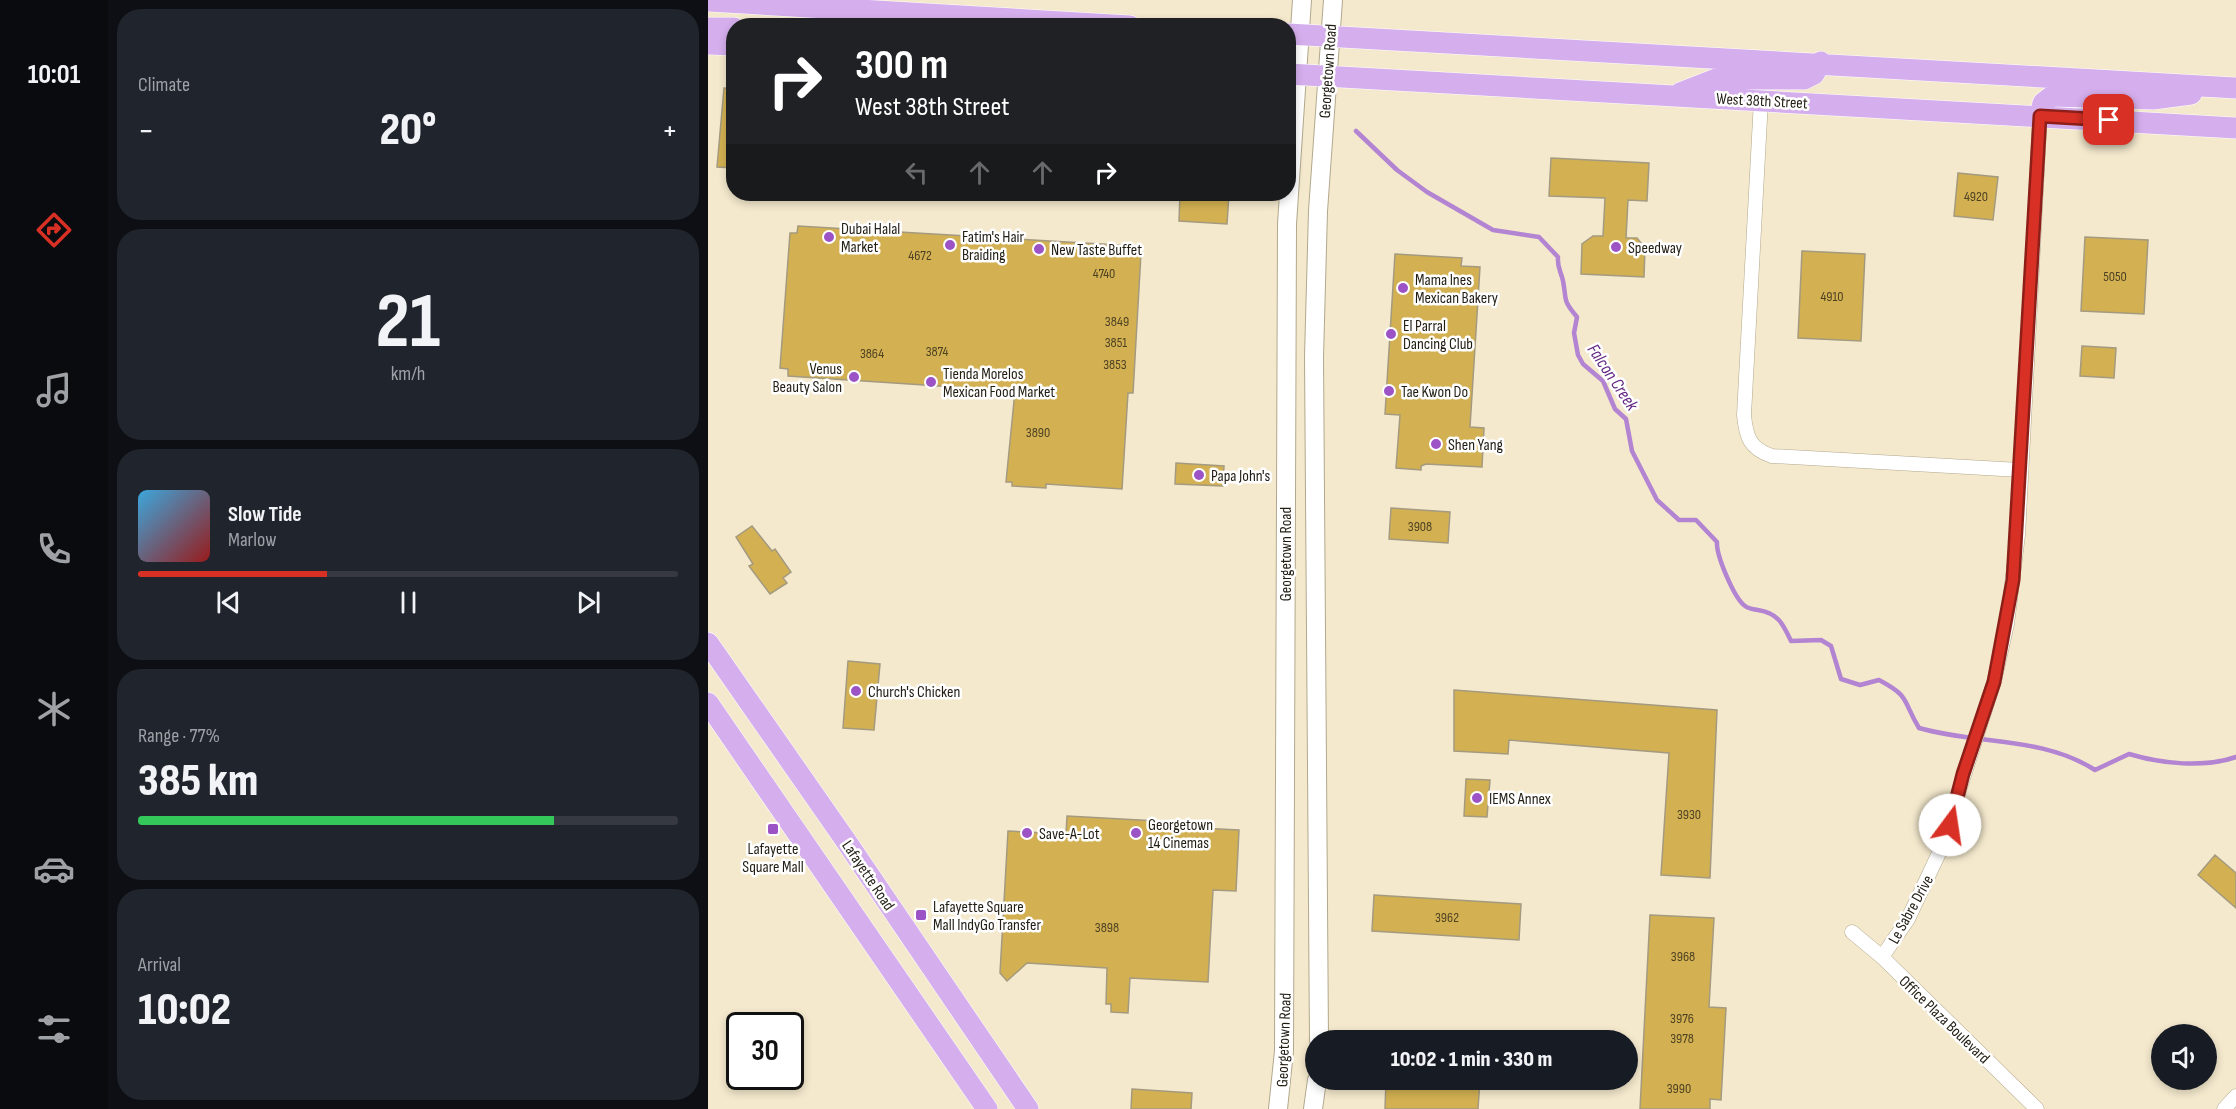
<!DOCTYPE html>
<meta charset="utf-8">
<style>
:root{--surface:#171b24;--page:#20242c;--text:#f1f3f6;--muted:#9ea1a6;--line:#363941;--accent:#d93025}
body{margin:0;font-family:"Sofia Sans Condensed",sans-serif;background:var(--page);color:var(--text);height:100vh;display:flex;flex-direction:column;font-size:22px;white-space:nowrap}
*{box-sizing:border-box;margin:0}
p{font-size:20px;color:var(--muted)}
.icon{flex:none;width:33px;height:33px;fill:none;stroke:currentColor;stroke-width:2;stroke-linecap:round;stroke-linejoin:round}
.map{position:relative;flex:1;overflow:hidden}
.side{display:flex;flex-direction:column;gap:9px;padding:9px;background:#0d0f14;width:600px}
.side>*{flex:none}
.hud{position:absolute;left:18px;top:18px;width:570px;height:183px;border-radius:24px;box-shadow:0 3px 9px #0003;background:#202124;color:#fff;overflow:hidden}
.fabs{position:absolute;left:1443px;top:1024px;display:grid;gap:12px}
.fabs a{display:grid;place-items:center;width:66px;height:66px;border-radius:50%;background:var(--surface);box-shadow:0 3px 9px #0003;font-size:30px}
.speed{position:absolute;left:18px;top:1012px;display:flex;gap:12px;font-size:30px;font-weight:700;text-align:center}
.speed>*{display:grid;place-content:center;width:78px;height:78px;border-radius:50%;background:var(--surface);box-shadow:0 3px 9px #0003;line-height:1}
.speed .limit{border:3px solid #111;border-radius:9px;background:#fff;color:#111}
.pin{position:absolute;display:grid;place-items:center;width:51px;height:51px;color:#fff;margin:-26px;border-radius:12px;box-shadow:0 3px 9px #0006}
.me{position:absolute;width:66px;margin:-33px;rotate:14deg;stroke-linejoin:round;filter:drop-shadow(0 0 4px #0008)}
.turn{display:flex;align-items:center;gap:21px;height:126px;padding:0 30px;font-size:27px}
.turn .icon{width:78px;height:78px;stroke-width:2.5}
.turn b{display:block;font-size:42px;line-height:51px}
.lanes{display:flex;align-items:center;height:57px;padding:0 30px;background:#0003;justify-content:center;gap:30px;direction:ltr}
.lanes .off{opacity:.35}
.big{font-size:45px;font-weight:800;line-height:1.1}
.side .card{flex:1;display:flex;flex-direction:column;justify-content:center;gap:9px;min-width:0;padding:0 21px;border-radius:24px;background:var(--page)}
.side .dial{align-items:center;gap:0}
.dial b{font-size:78px;line-height:1}
.song{display:flex;align-items:center;gap:18px}
.cover{width:72px;height:72px;border-radius:9px;background:linear-gradient(135deg,hsl(200 70% 55%),hsl(0 70% 35%))}
.played{height:6px;border-radius:3px;background:linear-gradient(90deg,var(--accent) 35%,var(--line) 35%)}
.keys{display:flex;justify-content:space-around;direction:ltr}
.heat{display:flex;justify-content:space-between;align-items:center;font-size:33px;direction:ltr}
.charge{height:9px;border-radius:4px;background:linear-gradient(90deg,#34c759 77%,var(--line) 0)}
.trip{position:absolute;left:597px;top:1030px;width:333px;height:60px;border-radius:30px;background:var(--surface);box-shadow:0 3px 9px #0003;font-weight:800;line-height:60px;text-align:center}
main{display:flex;flex:1;min-height:0}
.tab-bar{display:flex;flex-direction:column;width:108px;justify-content:space-around;align-items:center;background:#090b0e;color:var(--muted)}
.tab-bar .icon{width:42px;height:42px}
.tab-bar .current{color:var(--accent)}
.tab-bar b{font-size:27px;color:var(--text)}
.map>svg:first-child{display:block}
</style>
<main>
<nav class="tab-bar">
<b>10:01</b>
<svg class="icon current" aria-label="directions" viewBox="0 0 24 24"><path d="M12 3l9 9-9 9-9-9zM9 14v-3h6M13 9l2 2-2 2"/></svg>
<svg class="icon" aria-label="music" viewBox="0 0 24 24"><path d="M9 18V5l10-2v13"/><circle cx="6" cy="18" r="3"/><circle cx="16" cy="16" r="3"/></svg>
<svg class="icon" aria-label="phone" viewBox="0 0 24 24"><path d="M5 4h4l2 5-3 2q2 4 5 5l2-3 5 2v4C11 20 4 13 5 4z"/></svg>
<svg class="icon" aria-label="climate" viewBox="0 0 24 24"><path d="M12 3v18M4 7l16 10M4 17L20 7"/></svg>
<svg class="icon" aria-label="car" viewBox="0 0 24 24"><path d="M5 17H2v-5l4-1 3-4h7l3 4 3 1v5h-3M9 17h6M6 11h13"/><circle cx="7" cy="17" r="2"/><circle cx="17" cy="17" r="2"/></svg>
<svg class="icon" aria-label="filters" viewBox="0 0 24 24"><path d="M4 7h16M4 17h16"/><circle cx="9" cy="7" r="2"/><circle cx="15" cy="17" r="2"/></svg>
</nav>
<section class="side">
<div class="card"><p>Climate</p>
<div class="heat"><a>−</a><b class="big">20°</b><a>+</a></div>
</div>
<div class="card dial"><b>21</b><p>km/h</p></div>
<div class="card">
<div class="song"><i class="cover"></i><div><b>Slow Tide</b><p>Marlow</p></div></div>
<div class="played"></div>
<div class="keys"><svg class="icon" aria-label="previous" viewBox="0 0 24 24"><path d="M18 5L8 12l10 7zM5 5v14"/></svg><svg class="icon" aria-label="pause" viewBox="0 0 24 24"><path d="M8 5v14M16 5v14"/></svg><svg class="icon" aria-label="next" viewBox="0 0 24 24"><path d="M6 5l10 7-10 7zM19 5v14"/></svg></div>
</div>
<div class="card"><p>Range · 77%</p><b class="big">385 km</b><div class="charge"></div></div>
<div class="card"><p>Arrival</p><b class="big">10:02</b></div>
</section>
<div class="map">
<svg width="1528" height="1109" viewBox="0 0 1528 1109">
<rect width="100%" height="100%" fill="#f4e9cd"/>
<g fill="none" stroke-linecap="round" stroke-linejoin="round">
<path stroke="#b284d1" stroke-width="4.5" d="M648,131L689,170L719,192L785,230L831,237L850,257C849,268 853,271 855,281C859,301 854,299 869,317L866,333L870,355L875,364L895,381L907,409L918,419L924,451L949,500L971,520H988L1009,542C1008,555 1026,598 1037,606C1041,609 1045,609 1050,610C1070,613 1075,624 1083,641L1113,640L1123,646L1133,679L1152,685L1171,680C1203,697 1194,700 1211,728C1270,745 1334,736 1387,770L1421,754C1454,764 1496,768 1528,757"/>
</g>
<path fill="#d3b152" stroke="#a49a7f" stroke-width="1.5" d="M16,88L26,89V168L9,167Z
M843,158L941,163L939,201L920,200L918,238H929L937,248L936,277L873,274L874,244L885,236H895L897,198L841,196Z
M1250,173L1290,177L1285,220L1246,216Z
M472,194H521L519,224L471,221Z
M90,226L427,246L426,253H433L425,393H420L414,489L338,484V488L304,486V482H298L307,391L80,376V369L72,368L82,233H89Z
M1377,237L1440,240L1436,314L1373,311Z
M1094,251L1157,254L1153,341L1090,338Z
M687,254L754,258L753,266L772,267L762,427L776,428L774,467L718,464L713,466V470L688,468L692,415L677,414Z
M1374,346L1408,348L1406,378L1372,376Z
M468,463L516,466L515,486L467,484Z
M683,508L742,512L740,543L681,539Z
M44,526L64,551L67,549L83,572L75,578L79,583L62,594L41,566L45,564L28,537Z
M140,661L172,664L166,730L135,728Z
M746,690L1009,710L1002,878L953,875L961,753L801,740L800,754L746,751Z
M758,779L782,780L779,817L756,816Z
M359,816L449,821V826L531,830L528,891L505,890L500,982L422,978L420,1013L403,1012V1004H398L399,968L319,963L299,981L292,973L300,831L358,834Z
M1507,855L1528,873V908L1490,875Z
M666,895L813,904L811,940L664,931Z
M942,915L1006,918L1001,1007L1018,1008L1013,1100L1002,1099V1109H932Z
M678,1080H772L770,1109H677Z
M424,1089L484,1093L483,1109H423Z"/>
<g fill="none" stroke-linecap="round" stroke-linejoin="round">
<defs>
<path id="street" d="M1053,100L1036,415C1038,437 1042,449 1064,456L1312,470
M1144,932L1174,957L1329,1109
M1174,957L1200,919L1231,853L1286,682L1299,624L1310,535L1332,116
M1516,1109L1528,1096"/>
<path id="secondary" d="M611,1041L606,357L610,211L625,0
M570,1109L576,1051L579,224L594,0
M605,1109L609,1080"/>
<path id="primary" d="M0,1L422,26
M0,28H26
M580,34L1528,88
M0,44L26,45
M580,74L1528,128
M972,93L1008,79H1096L1106,74L1113,62
M1332,116L1335,103L1344,96L1445,99L1483,94
M0,643L138,841L320,1109
M0,703L279,1109"/>
</defs>
<use href="#street" stroke="#b2a88d" stroke-width="15"/>
<use href="#secondary" stroke="#b2a88d" stroke-width="20"/>
<use href="#primary" stroke="#fff" stroke-width="22"/>
<use href="#street" stroke="#fff" stroke-width="14"/>
<use href="#secondary" stroke="#fff" stroke-width="18"/>
<use href="#primary" stroke="#d5afed" stroke-width="21"/>
</g>
<g fill="none" stroke-linecap="round" stroke-linejoin="round">
<defs>
<path id="route" d="M1242,825L1255,774L1286,682L1305,580L1332,116L1401,120"/>
</defs>
<use href="#route" stroke="#8d1f18" stroke-width="15"/>
<use href="#route" stroke="#d93025" stroke-width="10"/>
</g>
<g fill="#9b53c6" stroke="#fff" stroke-width="2">
<circle cx="121" cy="237" r="6"/>
<circle cx="242" cy="245" r="6"/>
<circle cx="908" cy="247" r="6"/>
<circle cx="331" cy="249" r="6"/>
<circle cx="695" cy="288" r="6"/>
<circle cx="683" cy="334" r="6"/>
<circle cx="146" cy="377" r="6"/>
<circle cx="223" cy="382" r="6"/>
<circle cx="681" cy="391" r="6"/>
<circle cx="728" cy="444" r="6"/>
<circle cx="491" cy="475" r="6"/>
<circle cx="148" cy="691" r="6"/>
<circle cx="769" cy="798" r="6"/>
<rect x="59" y="823" width="12" height="12" rx="3"/>
<circle cx="319" cy="833" r="6"/>
<circle cx="428" cy="833" r="6"/>
<rect x="207" y="909" width="12" height="12" rx="3"/>
</g>
<g text-anchor="middle" stroke-width="5" stroke-linejoin="round" paint-order="stroke">
<g font-size="14" fill="#4e4223">
<text x="1268" y="201">4920</text>
<text x="212" y="260">4672</text>
<text x="396" y="278">4740</text>
<text x="1407" y="281">5050</text>
<text x="1124" y="301">4910</text>
<text x="409" y="326">3849</text>
<text x="408" y="347">3851</text>
<text x="229" y="356">3874</text>
<text x="164" y="358">3864</text>
<text x="407" y="369">3853</text>
<text x="330" y="437">3890</text>
<text x="712" y="531">3908</text>
<text x="981" y="819">3930</text>
<text x="739" y="922">3962</text>
<text x="399" y="932">3898</text>
<text x="975" y="961">3968</text>
<text x="974" y="1023">3976</text>
<text x="974" y="1043">3978</text>
<text x="971" y="1093">3990</text>
</g>
<g font-size="16" fill="#211d13" stroke="#fff">
<text transform="translate(619 71) rotate(-86)" y="6">Georgetown Road</text>
<text transform="translate(1054 100) rotate(3)" y="6">West 38th Street</text>
<text transform="translate(577 554) rotate(-90)" y="6">Georgetown Road</text>
<text transform="translate(161 875) rotate(56)" y="6">Lafayette Road</text>
<text transform="translate(1202 909) rotate(-61)" y="6">Le Sabre Drive</text>
<text transform="translate(1237 1019) rotate(44)" y="6">Office Plaza Boulevard</text>
<text transform="translate(575 1040) rotate(-88)" y="6">Georgetown Road</text>
</g>
<g font-size="16" fill="#211d13" stroke="#fff" text-anchor="start">
<text x="133" y="234">Dubai Halal<tspan x="133" dy="18">Market</tspan></text>
<text x="254" y="242">Fatim's Hair<tspan x="254" dy="18">Braiding</tspan></text>
<text x="920" y="253">Speedway</text>
<text x="343" y="255">New Taste Buffet</text>
<text x="707" y="285">Mama Ines<tspan x="707" dy="18">Mexican Bakery</tspan></text>
<text x="695" y="331">El Parral<tspan x="695" dy="18">Dancing Club</tspan></text>
<text x="134" y="374" text-anchor="end">Venus<tspan x="134" dy="18">Beauty Salon</tspan></text>
<text x="235" y="379">Tienda Morelos<tspan x="235" dy="18">Mexican Food Market</tspan></text>
<text x="693" y="397">Tae Kwon Do</text>
<text x="740" y="450">Shen Yang</text>
<text x="503" y="481">Papa John's</text>
<text x="160" y="697">Church's Chicken</text>
<text x="781" y="804">IEMS Annex</text>
<text x="440" y="830">Georgetown<tspan x="440" dy="18">14 Cinemas</tspan></text>
<text x="331" y="839">Save-A-Lot</text>
<text x="65" y="854" text-anchor="middle">Lafayette<tspan x="65" dy="18">Square Mall</tspan></text>
<text x="225" y="912">Lafayette Square<tspan x="225" dy="18">Mall IndyGo Transfer</tspan></text>
</g>
<g font-size="18" font-style="italic" fill="#622882" stroke="#fff">
<text transform="translate(905 377) rotate(56)" y="6">Falcon Creek</text>
</g>
</g>
</svg>
<div class="fabs">
<a><svg class="icon" aria-label="sound" viewBox="0 0 24 24"><path d="M4 9h4l5-4v14l-5-4H4zM17 9q2 3 0 6"/></svg></a>
</div>
<div class="speed"><div class="limit">30</div></div>
<div class="pin" style="left:1401px;top:120px;background:#d93025"><svg class="icon" aria-label="arrive" viewBox="0 0 24 24"><path d="M6 21V4h12l-3 4 3 4H6"/></svg></div>
<svg class="me" style="left:1242px;top:825px" viewBox="-20 -20 40 40"><circle r="19" fill="#fff"/><path d="M0-13L10 11 0 6-10 11z" fill="#d93025"/></svg>
<div class="trip">10:02 · 1 min · 330 m</div>
<div class="hud">
<div class="turn"><svg class="icon" aria-label="right" viewBox="0 0 24 24"><path d="M7 20v-9h11M14 6l5 5-5 5"/></svg><div><b>300 m</b>West 38th Street</div></div>
<div class="lanes"><svg class="icon off" aria-label="left" viewBox="0 0 24 24"><path d="M17 20v-9H6M10 6l-5 5 5 5"/></svg><svg class="icon off" aria-label="ahead" viewBox="0 0 24 24"><path d="M12 20V5M6 11l6-6 6 6"/></svg><svg class="icon off" aria-label="ahead" viewBox="0 0 24 24"><path d="M12 20V5M6 11l6-6 6 6"/></svg><svg class="icon" aria-label="right" viewBox="0 0 24 24"><path d="M7 20v-9h11M14 6l5 5-5 5"/></svg></div>
</div>
</div>
</main>
